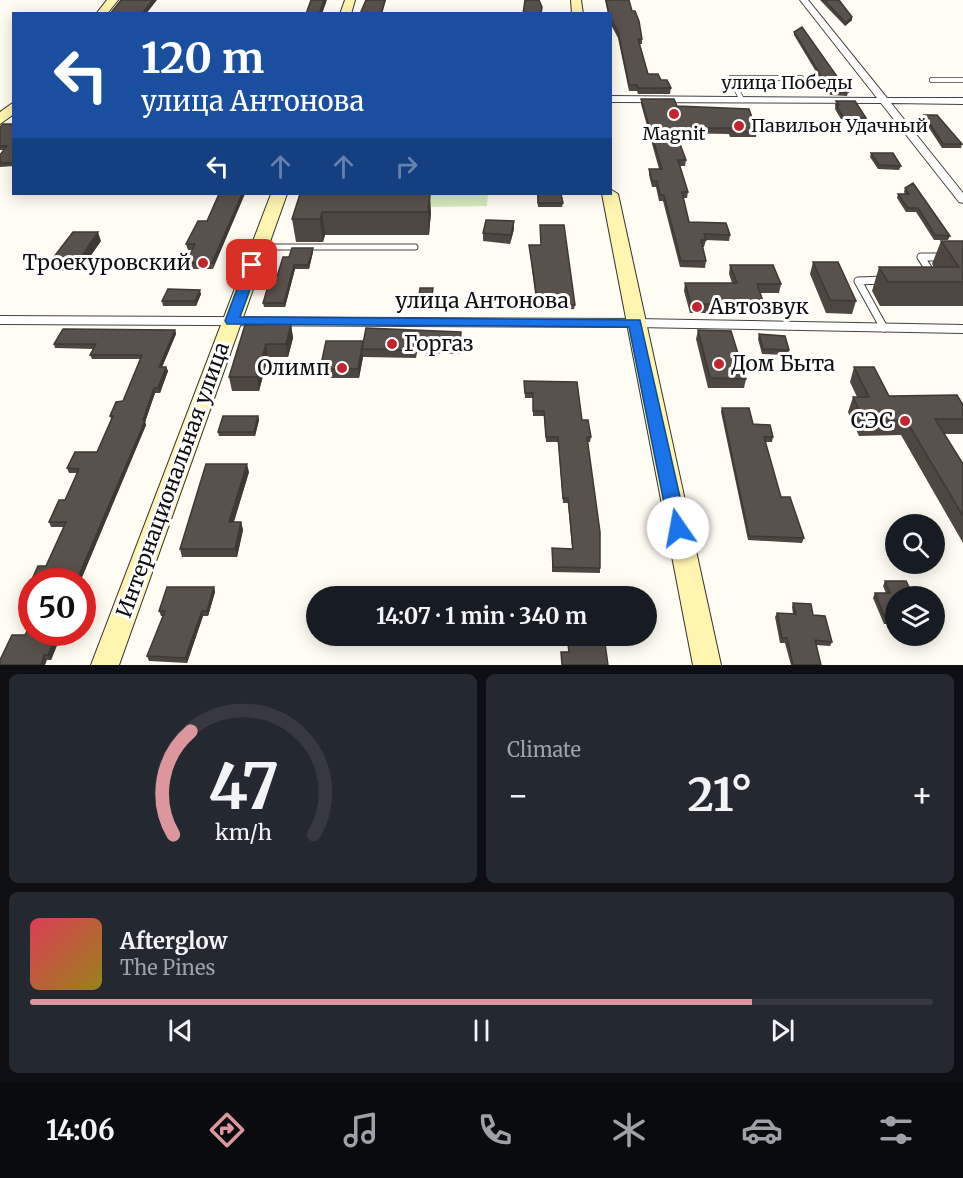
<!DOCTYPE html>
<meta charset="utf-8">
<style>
:root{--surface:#171b24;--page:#242831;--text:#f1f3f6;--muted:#9ea1a6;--line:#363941;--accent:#dc969c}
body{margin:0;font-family:Merriweather,serif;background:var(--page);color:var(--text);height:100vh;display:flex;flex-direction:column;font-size:22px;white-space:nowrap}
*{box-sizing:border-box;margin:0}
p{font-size:20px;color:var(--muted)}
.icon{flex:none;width:33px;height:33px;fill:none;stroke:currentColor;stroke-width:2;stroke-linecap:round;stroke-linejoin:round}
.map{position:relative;height:665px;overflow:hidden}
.sheet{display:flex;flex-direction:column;gap:9px;padding:9px;background:#0d0f14;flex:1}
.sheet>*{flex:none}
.hud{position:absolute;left:12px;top:12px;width:600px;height:183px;border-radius:0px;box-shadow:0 3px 15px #0003;background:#1a4fa0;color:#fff;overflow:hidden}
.fabs{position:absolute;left:885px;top:514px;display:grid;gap:12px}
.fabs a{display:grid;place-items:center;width:60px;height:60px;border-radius:50%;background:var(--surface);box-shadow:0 3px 15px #0003;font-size:30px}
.speed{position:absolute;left:18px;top:568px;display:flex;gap:12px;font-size:30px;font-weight:700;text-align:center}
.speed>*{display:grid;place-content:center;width:78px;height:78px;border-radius:50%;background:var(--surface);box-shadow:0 3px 15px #0003;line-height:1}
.speed .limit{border:9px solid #d22;background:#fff;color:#111}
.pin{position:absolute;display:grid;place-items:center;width:51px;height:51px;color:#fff;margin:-26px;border-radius:12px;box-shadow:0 3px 9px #0006}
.me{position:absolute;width:66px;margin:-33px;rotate:348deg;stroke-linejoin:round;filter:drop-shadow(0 0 4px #0008)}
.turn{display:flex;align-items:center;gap:21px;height:126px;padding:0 30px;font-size:27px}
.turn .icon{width:78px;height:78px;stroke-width:2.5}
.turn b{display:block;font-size:42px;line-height:51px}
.lanes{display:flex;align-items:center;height:57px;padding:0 30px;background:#0003;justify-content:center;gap:30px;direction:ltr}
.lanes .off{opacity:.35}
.big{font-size:45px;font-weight:700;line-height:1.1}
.sheet .widget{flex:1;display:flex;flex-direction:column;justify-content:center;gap:9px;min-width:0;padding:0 21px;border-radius:9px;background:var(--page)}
.sheet .dial{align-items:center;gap:0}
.dial svg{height:156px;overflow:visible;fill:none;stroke:var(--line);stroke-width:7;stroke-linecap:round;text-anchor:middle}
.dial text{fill:var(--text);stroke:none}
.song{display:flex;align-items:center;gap:18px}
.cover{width:72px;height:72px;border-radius:9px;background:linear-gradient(135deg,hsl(350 70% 55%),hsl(50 70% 35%))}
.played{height:6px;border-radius:3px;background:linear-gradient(90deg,var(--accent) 80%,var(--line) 80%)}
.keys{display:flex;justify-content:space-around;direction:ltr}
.heat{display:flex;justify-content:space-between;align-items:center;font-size:33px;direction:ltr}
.sheet .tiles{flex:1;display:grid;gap:9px;grid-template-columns:1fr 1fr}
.widget:last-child{grid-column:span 2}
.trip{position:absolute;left:306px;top:586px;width:351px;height:60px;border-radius:30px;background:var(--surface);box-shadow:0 3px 15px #0003;font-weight:700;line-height:60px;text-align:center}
.menu{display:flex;height:96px;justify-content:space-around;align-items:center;background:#090b0e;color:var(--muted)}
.menu .icon{width:42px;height:42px}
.menu .selected{color:var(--accent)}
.menu b{font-size:27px;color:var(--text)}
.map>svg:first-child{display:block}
</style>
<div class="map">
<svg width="963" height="665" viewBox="0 0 963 665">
<rect width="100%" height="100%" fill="#fffcf3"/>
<path fill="#d5ebbb" d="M315,194H488L487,206L311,209Z"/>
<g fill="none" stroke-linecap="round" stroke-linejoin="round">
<defs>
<path id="lane-far2" d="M932,80H963
M742,100L731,78H801"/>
<path id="lane-far1" d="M259,247H415"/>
<path id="lane" d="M931,273L921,257H942
M883,280L858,281L884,328"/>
<path id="street" d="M800,0H808L887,98H963V104L891,103L963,193V203L959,202L881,103L610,102V96L877,98Z
M0,316L635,319L963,325V333L635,327L0,324Z"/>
<path id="secondary" d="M107,0H118L107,14H96Z
M345,0H355L351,14H340Z
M571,0H581L583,14H572Z
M14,102V114L0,124V112Z
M610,189L618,194L721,665H693L602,194H610Z
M271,194H287L119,665H91Z"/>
</defs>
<use href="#lane-far2" stroke="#434343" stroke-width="6"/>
<use href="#lane-far1" stroke="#434343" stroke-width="7"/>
<use href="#lane" stroke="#434343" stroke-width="9"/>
<use href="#street" stroke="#434343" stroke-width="2"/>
<use href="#secondary" stroke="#323232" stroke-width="2"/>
<use href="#lane-far2" stroke="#fff" stroke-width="4.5"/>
<use href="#lane-far1" stroke="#fff" stroke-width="5"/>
<use href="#lane" stroke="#fff" stroke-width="7"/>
<use href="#street" fill="#fff" fill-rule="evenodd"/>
<use href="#secondary" fill="#fff5ae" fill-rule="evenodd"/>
</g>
<path fill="#4d4641" d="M605,0H629L632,11L642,39V44H640L648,74L661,80L671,88L670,94H638L637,91H629L618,38L610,23V14H608Z
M820,0H839L852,20L845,26Z
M794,32L848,92L847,96L830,95L794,35Z
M641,99L677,106L757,132L756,137H730L729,134L676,133L686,160L685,166H680L688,192L687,198H683L689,222L730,235L729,241L706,240L704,247H702L706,261L705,268L680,267L663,201H659L656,187H652L649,175V169H659L641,104Z
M836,101L866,118L865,121H842L835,109Z
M924,115L962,144L961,148H942L923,119Z
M14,124V166L0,167V155L4,150H0V127Z
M871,153L901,166L899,170L878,169L870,157Z
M905,188L950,236L948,240H934L916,212H906L897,198L898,194H905L904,192Z
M300,194L431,212L429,235H325L323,242H296L292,219Z
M537,194L563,203L562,207H538Z
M207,221L213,269H187L186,263L193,250H188L186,244Z
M514,229L510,244L483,241V233Z
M101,241L80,271H53L50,262Z
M941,241H963V306H880L872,291L879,267H934L932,264Z
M529,245L575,305L574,309L537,310Z
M313,252L309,269H295L285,307H264L263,303L275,283L289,257Z
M813,262L856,301L852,314L826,313L810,274Z
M730,265L781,284L779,293H760L764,304L762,313H690L684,291L685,283H732L729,274Z
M433,288L431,308H418V303Z
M201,294L196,306H163L162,301Z
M291,324L293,338L288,357H268L259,391H232L229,377L245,325Z
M63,329L175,330L176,334L162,367H166L168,371L160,393H155L145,422L146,425L80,582H32V593H30L28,588L38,566H46L64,527H51L49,522L59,500H65L77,473H69L67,468L75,452H97L111,419L110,416L116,402L123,401L141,359H92L90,355L94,349L55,348L54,344Z
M698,330L746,379L744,388H708L696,339Z
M461,332L460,354L417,353L416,358L363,357L359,378H321L320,369L363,341Z
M759,334L789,350L788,355L762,354L758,339Z
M854,367L889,396L963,405V434H944L963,464V543L901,435L859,436L848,412L853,397H857L850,382Z
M524,381L582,420L591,437L590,442H588L600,568V573L552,572V548L572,549L568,503H563L558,442H546L544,416H533V398H525Z
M722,408L753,424L773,437L772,442H765L781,497L804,538L802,543L748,540L721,412Z
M258,416L259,420L255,436H219L218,432Z
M249,472L234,522H241L243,530L237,557H182L180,549Z
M885,581L896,597V624H884L873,598L875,593H886L883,586Z
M214,587L215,592L208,616H203L187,663L149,661L147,656L163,616H161L159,611Z
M793,603L813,615L832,642L830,646L816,645L821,665H791L785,643H780L775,617L777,613L793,614L792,607Z
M32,633H62L51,660H47L25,635Z"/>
<path fill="#3e3935" d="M153,0H157L146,14H142Z
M324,0H327L322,14H319Z
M385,0H386L382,14H381Z
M852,17V20L845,26L846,23Z
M242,194H245L213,269L212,263Z
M430,194L431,212L429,235L428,212Z
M322,212L325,235L323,242L320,219Z
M514,221V229L510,244L511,235Z
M98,232L101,241L80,271L77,263Z
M313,248V252L309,269L308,265Z
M294,265L295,269L285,307L284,303Z
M200,290L201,294L196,306L195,301Z
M291,324L293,338L288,357L286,344Z
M175,330L176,334L160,372L159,367Z
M266,344L268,357L259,391L257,377Z
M362,349L363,357L359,378L358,369Z
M166,367L168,371L160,393L158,388Z
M154,388L155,393L145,422L146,425L80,582H76L143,420Z
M258,416L259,420L255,436L254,432Z
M247,464L249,472L231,530L229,522Z
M241,522L243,530L237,557L235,549Z
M214,587L215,592L208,616L207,611Z
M202,611L203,616L187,663L185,658Z
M58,633H62L51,660L48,655Z
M44,655L47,660L45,665H41Z"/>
<path fill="#59514c" stroke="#3e3935" stroke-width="1.5" d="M121,0H153L142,14H110Z
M311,0H324L319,14H306Z
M366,0H385L381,14H360Z
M525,0H539L542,7L541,14H523Z
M606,0H629L632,11H635L639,21L642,39H638L648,74H658L661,80H667L671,88H638L637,85H629L618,32L610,17V14H609Z
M824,0H839L852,17L846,23Z
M802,27L848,92H831L794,32Z
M641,99H674L677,106L749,109L757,132L731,131L730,128H674L686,160H678L688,192H682L689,222L726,223L730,235L704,234L706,240H701L706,261H681L664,195H660L657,181H652L649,169H662Z
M836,101H855L866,118L843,117L836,105H839Z
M924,115H937L962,144H943Z
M3,124H14V163H0V155L7,146H0V127Z
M871,153H893L901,166L879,165Z
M913,183L950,236L935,235L918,208H908L898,194H909L905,188Z
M219,194H242L212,263H186L195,244H186L198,221H207Z
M300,194H430L428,212H322L320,219H292Z
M538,194H561L563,203H538Z
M486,220L514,221L511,235L483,233Z
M540,225H564L575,305H538L529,245H541Z
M73,232H98L77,263L50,262Z
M941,241H963V282H888L879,267H959Z
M292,248H313L308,265H294L284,303H263L269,283H275L283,257H289Z
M813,262H838L856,301L830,300Z
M730,265H773L781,284H757L764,304H691L685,283H737Z
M420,288H433L431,304L418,303Z
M168,289L200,290L195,301H162Z
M291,324L286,344H266L257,377H229L245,325Z
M366,328L461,332L460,345H416V350L362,349Z
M63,329L175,330L159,367H166L158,388H154L143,420L145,421L76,582H32V588H28L38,566H46L66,522H49L59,500H65L79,469L67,468L75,452H97L113,416H110L116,402L123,401L142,355H90L96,344H54Z
M698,330L731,331L746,379L710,378Z
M759,334L785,336L789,350L763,349Z
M326,341H363L358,369H320Z
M854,367H874L889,396L957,395L963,405V419H935L963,464V516L906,420L864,421L853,397H869Z
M524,381L577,382L582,420H588L591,437H587L600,532V568L553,567L552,548L573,549L568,498H563L558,437H546L544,411H533V393H525Z
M722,408H749L753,424L770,425L773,437H764L781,497H790L804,538L749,536Z
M223,416H258L254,432H218Z
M206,464H247L229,522H241L235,549H180Z
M885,581H906L914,597H896V619L886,620L875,593H890Z
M167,587H214L207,611H202L185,658L147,656L165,611H159Z
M793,603L811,604L813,615L825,616L832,642L815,640L821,665H793L787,638H782L777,613L796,614Z
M32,621V633H58L48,655H44L41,665H0V660L12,635H25Z
M567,636H604L608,665H562L561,652H569Z"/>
<path fill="#1a73e8" stroke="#114b97" stroke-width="1.5" d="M252,261L259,265L240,317L640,320L687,528L684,533H672L669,528L629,327L227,324L225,321L246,265Z"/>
<g fill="#c3252f" stroke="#fff" stroke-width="2">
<circle cx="674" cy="114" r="6"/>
<circle cx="739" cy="126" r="6"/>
<circle cx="203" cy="263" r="6"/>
<circle cx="697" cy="307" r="6"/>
<circle cx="392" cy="344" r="6"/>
<circle cx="719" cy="364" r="6"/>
<circle cx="342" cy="368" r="6"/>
<circle cx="905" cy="421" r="6"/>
</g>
<g text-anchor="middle" stroke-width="6" stroke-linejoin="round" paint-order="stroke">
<g font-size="18" fill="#101010" stroke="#fff">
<text x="787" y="89">улица Победы</text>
</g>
<g font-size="18" fill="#101010" stroke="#fff" text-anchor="start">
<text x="751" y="132">Павильон Удачный</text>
<text x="674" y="140" text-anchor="middle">Magnit</text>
</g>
<g font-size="21" fill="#101010" stroke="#fff" text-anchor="end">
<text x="191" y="270">Троекуровский</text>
<text x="709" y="314" text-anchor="start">Автозвук</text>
<text x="404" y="351" text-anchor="start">Горгаз</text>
<text x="731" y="371" text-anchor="start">Дом Быта</text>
<text x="330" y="375">Олимп</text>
<text x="893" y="428">СЭС</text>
</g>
<g font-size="21" fill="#101010" stroke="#fff">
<text x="482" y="308">улица Антонова</text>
<text transform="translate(173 480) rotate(-70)" y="7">Интернациональная улица</text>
</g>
</g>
</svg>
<div class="fabs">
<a><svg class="icon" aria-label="search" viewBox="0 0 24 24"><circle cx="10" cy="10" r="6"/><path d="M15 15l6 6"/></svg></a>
<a><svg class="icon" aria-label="layers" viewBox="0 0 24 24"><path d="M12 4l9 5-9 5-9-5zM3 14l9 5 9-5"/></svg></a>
</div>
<div class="speed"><div class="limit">50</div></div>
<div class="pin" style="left:252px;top:265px;background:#d93025"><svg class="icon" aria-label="arrive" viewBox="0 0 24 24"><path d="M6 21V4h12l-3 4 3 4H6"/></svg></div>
<svg class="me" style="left:678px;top:528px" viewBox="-20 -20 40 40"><circle r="19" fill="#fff"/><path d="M0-13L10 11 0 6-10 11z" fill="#1a73e8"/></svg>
<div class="trip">14:07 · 1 min · 340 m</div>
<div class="hud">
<div class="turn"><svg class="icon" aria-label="left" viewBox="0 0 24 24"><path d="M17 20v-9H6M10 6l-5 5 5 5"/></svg><div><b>120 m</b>улица Антонова</div></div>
<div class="lanes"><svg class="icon" aria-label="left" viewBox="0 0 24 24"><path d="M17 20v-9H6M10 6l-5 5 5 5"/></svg><svg class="icon off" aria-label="ahead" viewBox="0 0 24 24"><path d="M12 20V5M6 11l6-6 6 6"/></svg><svg class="icon off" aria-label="ahead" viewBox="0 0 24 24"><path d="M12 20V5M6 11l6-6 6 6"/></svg><svg class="icon off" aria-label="right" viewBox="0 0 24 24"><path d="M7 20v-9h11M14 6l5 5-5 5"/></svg></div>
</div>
</div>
<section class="sheet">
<div class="tiles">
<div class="widget dial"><svg viewBox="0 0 100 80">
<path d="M14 69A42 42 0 1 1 86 69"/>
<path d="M14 69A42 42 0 0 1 23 16" stroke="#dc969c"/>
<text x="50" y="56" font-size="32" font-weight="700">47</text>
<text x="50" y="72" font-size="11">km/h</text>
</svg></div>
<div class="widget"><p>Climate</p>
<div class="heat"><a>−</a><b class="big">21°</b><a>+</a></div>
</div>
<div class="widget">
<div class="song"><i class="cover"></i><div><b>Afterglow</b><p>The Pines</p></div></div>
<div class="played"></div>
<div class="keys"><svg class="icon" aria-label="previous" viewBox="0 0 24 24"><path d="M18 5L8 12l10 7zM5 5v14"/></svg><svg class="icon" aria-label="pause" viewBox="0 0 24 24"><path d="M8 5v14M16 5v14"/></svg><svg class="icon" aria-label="next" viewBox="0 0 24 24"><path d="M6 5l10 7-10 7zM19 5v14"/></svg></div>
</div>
</div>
</section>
<nav class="menu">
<b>14:06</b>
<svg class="icon selected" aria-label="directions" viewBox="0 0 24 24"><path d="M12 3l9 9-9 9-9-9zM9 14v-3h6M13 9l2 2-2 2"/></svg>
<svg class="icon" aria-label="music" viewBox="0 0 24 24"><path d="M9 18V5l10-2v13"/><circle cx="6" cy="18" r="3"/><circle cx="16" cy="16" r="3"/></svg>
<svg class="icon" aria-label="phone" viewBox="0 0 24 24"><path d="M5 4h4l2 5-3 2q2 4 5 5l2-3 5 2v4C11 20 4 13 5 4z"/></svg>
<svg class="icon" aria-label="climate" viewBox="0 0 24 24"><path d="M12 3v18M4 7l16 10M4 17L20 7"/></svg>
<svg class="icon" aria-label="car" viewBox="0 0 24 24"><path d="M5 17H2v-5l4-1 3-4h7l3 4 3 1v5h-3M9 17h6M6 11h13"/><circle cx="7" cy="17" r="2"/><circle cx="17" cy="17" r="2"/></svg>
<svg class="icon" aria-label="filters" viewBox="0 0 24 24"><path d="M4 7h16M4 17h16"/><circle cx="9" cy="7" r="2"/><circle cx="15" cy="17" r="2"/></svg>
</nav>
